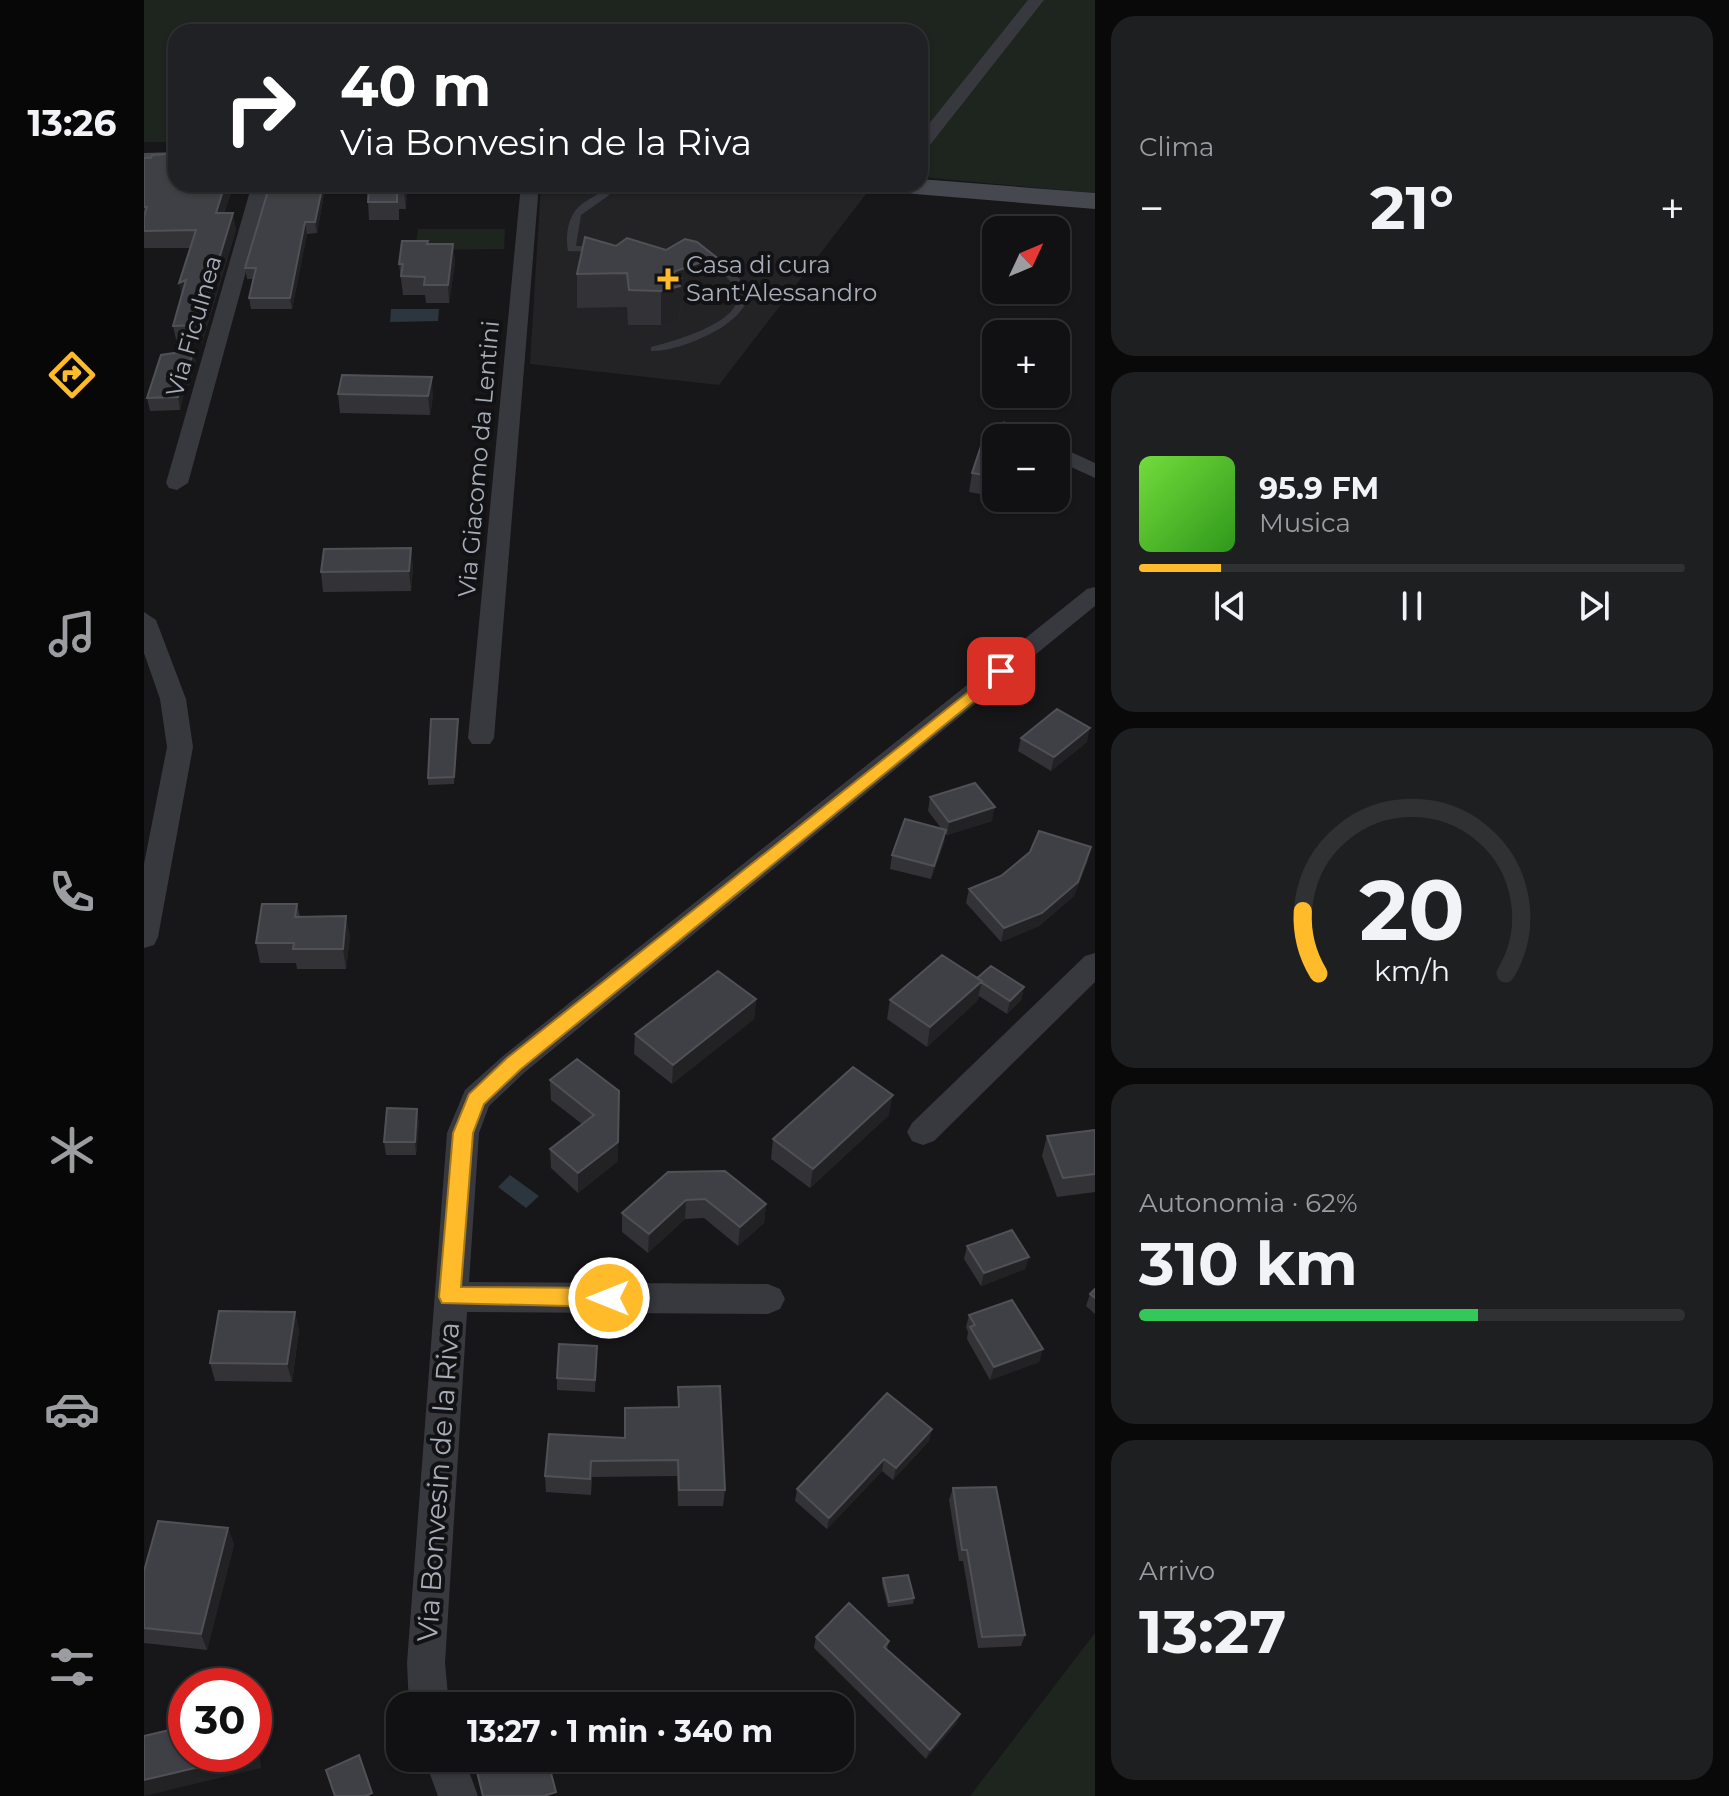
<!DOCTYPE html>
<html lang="it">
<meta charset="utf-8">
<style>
:root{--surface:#111113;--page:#1e1f21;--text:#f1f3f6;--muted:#9c9da0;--line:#303133;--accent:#ffbb2a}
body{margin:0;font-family:Montserrat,sans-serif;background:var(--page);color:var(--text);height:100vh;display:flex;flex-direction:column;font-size:30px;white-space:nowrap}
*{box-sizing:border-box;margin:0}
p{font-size:26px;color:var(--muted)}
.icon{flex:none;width:44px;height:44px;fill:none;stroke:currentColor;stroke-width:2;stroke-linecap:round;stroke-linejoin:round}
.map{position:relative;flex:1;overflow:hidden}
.details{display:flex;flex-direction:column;gap:16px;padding:16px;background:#09090a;width:634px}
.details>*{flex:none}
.hud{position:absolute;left:24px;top:24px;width:760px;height:168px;border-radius:24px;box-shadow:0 2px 6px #0004,0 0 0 2px var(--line);background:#202124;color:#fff;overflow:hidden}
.needle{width:52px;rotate:46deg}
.fabs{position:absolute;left:838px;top:216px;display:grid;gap:16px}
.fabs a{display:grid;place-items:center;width:88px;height:88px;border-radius:16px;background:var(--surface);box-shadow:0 2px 6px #0004,0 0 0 2px var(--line);font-size:40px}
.speed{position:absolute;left:24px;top:1668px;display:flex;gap:16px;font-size:40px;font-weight:700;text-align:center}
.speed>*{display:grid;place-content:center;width:104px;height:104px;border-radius:50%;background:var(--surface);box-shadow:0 2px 6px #0004,0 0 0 2px var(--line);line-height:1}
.speed .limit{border:12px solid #d22;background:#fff;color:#111}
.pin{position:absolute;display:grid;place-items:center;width:68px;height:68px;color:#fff;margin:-34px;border-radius:16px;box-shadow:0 4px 12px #0006}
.me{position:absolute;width:88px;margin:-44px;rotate:270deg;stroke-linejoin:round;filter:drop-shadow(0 0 6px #0008)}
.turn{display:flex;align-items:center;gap:28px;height:168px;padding:0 40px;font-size:36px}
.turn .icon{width:104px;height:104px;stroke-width:2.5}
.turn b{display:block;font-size:56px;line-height:68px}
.big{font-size:60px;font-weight:700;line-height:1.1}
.details .tile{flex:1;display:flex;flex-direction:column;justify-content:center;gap:12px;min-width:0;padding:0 28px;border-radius:24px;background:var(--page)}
.details .dial{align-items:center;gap:0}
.dial svg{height:208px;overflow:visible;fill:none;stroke:var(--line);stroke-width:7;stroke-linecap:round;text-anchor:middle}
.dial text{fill:var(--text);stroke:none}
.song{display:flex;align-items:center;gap:24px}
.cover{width:96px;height:96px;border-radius:12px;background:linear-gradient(135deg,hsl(100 70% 55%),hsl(110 70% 35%))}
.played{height:8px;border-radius:4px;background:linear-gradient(90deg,var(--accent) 15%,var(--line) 15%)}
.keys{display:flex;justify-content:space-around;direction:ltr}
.heat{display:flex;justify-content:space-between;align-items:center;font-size:44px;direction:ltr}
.charge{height:12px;border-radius:6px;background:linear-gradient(90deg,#34c759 62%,var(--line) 0)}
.trip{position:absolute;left:242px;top:1692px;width:468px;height:80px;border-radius:24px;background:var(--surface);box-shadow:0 2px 6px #0004,0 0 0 2px var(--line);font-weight:700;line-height:80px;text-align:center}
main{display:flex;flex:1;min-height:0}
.dock{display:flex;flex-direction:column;width:144px;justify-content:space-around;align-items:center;background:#070708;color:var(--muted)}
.dock .icon{width:56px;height:56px}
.dock .on{color:var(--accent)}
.dock b{font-size:36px;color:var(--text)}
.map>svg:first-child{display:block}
</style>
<main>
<nav class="dock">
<b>13:26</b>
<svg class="icon on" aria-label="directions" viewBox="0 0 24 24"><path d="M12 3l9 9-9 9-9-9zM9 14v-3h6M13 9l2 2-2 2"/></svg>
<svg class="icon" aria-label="music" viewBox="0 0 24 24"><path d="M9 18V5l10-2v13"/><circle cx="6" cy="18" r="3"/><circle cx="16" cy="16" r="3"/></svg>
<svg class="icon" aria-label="phone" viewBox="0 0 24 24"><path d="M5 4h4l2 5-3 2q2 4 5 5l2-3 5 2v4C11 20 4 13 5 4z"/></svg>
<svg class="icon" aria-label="climate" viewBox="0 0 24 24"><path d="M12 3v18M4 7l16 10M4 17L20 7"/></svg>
<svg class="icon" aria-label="car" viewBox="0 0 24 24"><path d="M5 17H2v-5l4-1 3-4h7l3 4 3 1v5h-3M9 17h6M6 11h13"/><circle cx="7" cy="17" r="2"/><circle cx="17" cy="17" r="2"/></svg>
<svg class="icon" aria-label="filters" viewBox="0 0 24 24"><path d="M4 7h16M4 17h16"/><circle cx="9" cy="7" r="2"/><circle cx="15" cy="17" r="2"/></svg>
</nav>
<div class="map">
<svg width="951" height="1796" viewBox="0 0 951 1796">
<rect width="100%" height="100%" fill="#171719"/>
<path fill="#232326" d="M397,184H606L722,194L575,385L386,364Z"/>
<path fill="#1d251e" d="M0,0H951V193L776,177V32H32V142H0Z
M274,229H361L360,249L271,250Z
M951,1633V1796H826Z"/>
<path fill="#2c363e" d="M247,309H295L294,321L246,322Z
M366,1175L395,1196L382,1208L354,1187Z"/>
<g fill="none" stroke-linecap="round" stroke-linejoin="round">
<path fill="#38393f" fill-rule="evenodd" d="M463,184H473L464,196L437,215L432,246H457L462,249L457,252L424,251C421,235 424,214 438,204C448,197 457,194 463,184Z
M554,258C564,258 573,265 582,269C648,305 542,353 507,351V347C532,341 626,315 582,277C574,271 563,267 554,262Z"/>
<path fill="#38393f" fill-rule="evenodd" d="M884,0H900L782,150L776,151V135Z
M108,184H126L44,483L33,490L25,488L22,483Z
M377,184H395L350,738L346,744H328L324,738Z
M860,421L894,438C877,438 861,441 849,427Z
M912,445L951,463V478L912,460Z
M951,587V606L381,1072L345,1106L335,1133L325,1282L624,1284L636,1289L641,1299L636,1309L624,1314L323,1312L301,1663L305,1706H265L263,1663L303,1133L321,1090L359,1056L943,589Z
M0,612L12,620L42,699L49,747L14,937L10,945L0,948V864L23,747L16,699L0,653Z
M951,953V982L790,1141L779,1145L768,1141L763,1132L768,1123L941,956Z
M280,1758H320L334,1796H294Z"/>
<path fill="#46484f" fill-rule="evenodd" d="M32,152V168L0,169V153Z
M776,179L951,193V209L747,192L734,184H776Z"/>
</g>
<path fill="#333337" d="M0,158L27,162L89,187L80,213L92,230L58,343L33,344L29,326L37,297L46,248H0Z
M126,184H221L220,194H180L173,233L163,234L148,309H107L105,298L109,279H103L101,268Z
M263,184L262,209H255V220H225L224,202Z
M284,244H309L311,262L305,303H282L281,295H259L255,264Z
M522,250L572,257L571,291L537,303L535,320L517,325H484L483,307L433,308V274Z
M52,363L45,385L42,384L36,410L6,411L3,398Z
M194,394L289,396L286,415L196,413Z
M852,445V497L825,492L828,473Z
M858,498H899L897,505Z
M267,548L269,568L267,591L179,592L177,572Z
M314,719L310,784L284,785V778Z
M877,738L943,742L907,771L874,751Z
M786,797L848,821L803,835L801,834L800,843L787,879L746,869L748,855L797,828L784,811Z
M944,860L930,896L895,926L857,942L822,903L825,889Z
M153,904L156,917L206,936L202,969H153L152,963H116L112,943Z
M833,978L880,987L877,1000L863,1014L835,996L833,1001L783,1047L743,1019L746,1000Z
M612,999L610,1019L528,1084L490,1054L491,1034Z
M433,1059L474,1161L434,1193L407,1168L406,1149L438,1124L407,1100L406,1080Z
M745,1115L666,1188L627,1159L629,1139Z
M275,1122L272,1155H242L240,1142Z
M951,1130V1192L913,1197L898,1156L903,1136Z
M524,1172L622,1204L620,1223L594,1246L560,1218L541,1219L504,1253L478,1232V1213Z
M823,1246L885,1257L881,1269L837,1286L820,1259Z
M951,1289V1314L942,1306L946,1294Z
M151,1312L155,1330L148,1382L71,1381L66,1363Z
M825,1315L899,1349L895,1362L846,1380L823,1339L824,1332L822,1327Z
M453,1346L451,1392L413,1390V1378Z
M534,1387L581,1490L579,1506H534L533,1476L448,1477L447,1495L402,1492L401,1476L481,1438L534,1407Z
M788,1429L785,1441L749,1480L738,1471L683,1529L651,1501L653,1489Z
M809,1488L881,1635L877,1646L834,1648L819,1561H815L805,1500Z
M84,1528L90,1545L63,1650L0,1643V1571Z
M739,1578L770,1598L769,1604L744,1607L738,1583Z
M672,1637L745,1641L743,1649L816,1714L812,1724L782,1759L670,1648Z"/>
<path fill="#222225" d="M81,184H88L89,187L75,230L72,213Z
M179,184L180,194L173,233L171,222Z
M261,184H263L262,209L260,191Z
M89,213L92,230L58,343L55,325Z
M161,222L163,234L148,309L146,298Z
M309,244L311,262L305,303L304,285Z
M572,257L571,291L537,303L535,320L517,325V291L529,272Z
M42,280L38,301L35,283Z
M50,350L52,363L45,385L43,372Z
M39,371L42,384L36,410L34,397Z
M288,377L289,396L286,415L284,396Z
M267,548L269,568L267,591L265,571Z
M946,728L943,742L907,771L910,757Z
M851,807L848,821L803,835L805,822Z
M802,830L800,843L787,879L790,866Z
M947,847L944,860L930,896L895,926L857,942L860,928Z
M202,916L206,936L202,969L199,949Z
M838,981L833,1001L783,1047L786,1027Z
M880,987L877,1000L863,1014L866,1001Z
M612,999L610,1019L528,1084L529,1065Z
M475,1091L474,1161L434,1193V1173Z
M749,1095L745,1115L666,1188L669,1169Z
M273,1109L275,1122L272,1155L271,1142Z
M542,1200L541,1219L504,1253L505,1234Z
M622,1204L620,1223L594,1246L596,1227Z
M885,1257L881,1269L837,1286L840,1273Z
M151,1312L155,1330L148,1382L143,1364Z
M899,1349L895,1362L846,1380L850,1367Z
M788,1429L785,1441L749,1480L752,1468Z
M740,1459L738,1471L683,1529L685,1518Z
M84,1528L90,1545L63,1650L57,1634Z
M816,1714L812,1724L782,1759L786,1750Z
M110,1719L112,1725L117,1768L0,1796V1780L110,1744Z"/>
<path fill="#3f4045" stroke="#505157" stroke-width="2" d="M25,154L24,162H32V184H81L72,213H89L55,325L29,326L42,280L35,283L52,230L0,231V216L3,207H0V158H7L8,155Z
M126,184H179L171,222H161L146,298H105L112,268H101Z
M225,184H261L260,191H253V202H224Z
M441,237L472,246L483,238L522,250L541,239L553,242L572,257L529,272L537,278L533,280L536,286L517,291L485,290L483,273L433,274Z
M258,241H284L283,244H309L304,285H280L281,277L257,276L259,264H255Z
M50,350L43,372L39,371L34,397L3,398L17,355Z
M198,375L288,377L284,396L194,394Z
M838,443L852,445V477L828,473Z
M267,548L265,571L177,572L180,549Z
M913,709L946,728L910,757L877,738Z
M287,719H314L310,777L284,778Z
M831,783L851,807L805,822L786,797Z
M761,819L802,830L790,866L748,855Z
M895,831L947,847L934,882L898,913L860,928L825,889L857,876L886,852Z
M118,904H153L151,917L202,916L199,949H149L150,943H112Z
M798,955L838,981L786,1027L746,1000Z
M847,966L880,987L866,1001L837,982L838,981L833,978Z
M574,971L612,999L529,1065L491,1034Z
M433,1059L475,1091L474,1142L434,1173L406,1149L450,1115L406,1080Z
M709,1067L749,1095L669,1169L629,1139Z
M243,1108L273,1109L271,1142H240Z
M951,1130V1174L919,1178L903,1136Z
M581,1171L622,1204L596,1227L561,1199L542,1200L505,1234L478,1213L524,1172Z
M868,1230L885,1257L840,1273L823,1246Z
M951,1289V1298L946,1294Z
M868,1300L899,1349L850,1367L826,1327L831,1325L825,1315Z
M75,1311L151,1312L143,1364L66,1363Z
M415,1344L453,1346L451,1380L413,1378Z
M576,1386L581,1490H535L534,1460L447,1461L446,1479L401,1476L405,1434L481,1438V1408L535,1407L534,1387Z
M743,1393L788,1429L752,1468L740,1459L685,1518L653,1489Z
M852,1487L881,1635L838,1637L823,1550H818L809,1488Z
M14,1521L84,1528L57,1634L0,1628V1571Z
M764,1575L770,1598L745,1602L739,1578Z
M705,1603L745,1641L740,1647L816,1714L786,1750L672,1637Z
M42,1726V1754H110L0,1780V1736Z
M215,1755L228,1793L222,1796H191L182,1770Z
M349,1758H403L412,1792L400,1796H339L331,1764Z"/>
<path fill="#ffbb2a" stroke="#a67a1b" stroke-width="2" d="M857,666L862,667V675L377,1069L340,1104L329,1133L317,1287L465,1288L473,1291L476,1298L473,1305L465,1307L298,1303L295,1297L309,1133L325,1094L363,1058Z"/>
<path fill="#ffbb2a" stroke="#121214" stroke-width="3" d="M520 267h8v8h8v8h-8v8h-8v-8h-8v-8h8z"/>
<g text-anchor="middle" stroke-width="8" stroke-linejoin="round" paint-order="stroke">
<g font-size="24" fill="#a8adba" stroke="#121214" text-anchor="start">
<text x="542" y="273">Casa di cura<tspan x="542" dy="28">Sant'Alessandro</tspan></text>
</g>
<g font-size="24" fill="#a8adba" stroke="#121214">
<text transform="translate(50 326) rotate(-74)" y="8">Via Ficulnea</text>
<text transform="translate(335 459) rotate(-85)" y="8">Via Giacomo da Lentini</text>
</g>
<g font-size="28" fill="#a8adba" stroke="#121214">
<text transform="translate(294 1482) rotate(-86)" y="10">Via Bonvesin de la Riva</text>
</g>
</g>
</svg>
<div class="fabs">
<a><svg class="needle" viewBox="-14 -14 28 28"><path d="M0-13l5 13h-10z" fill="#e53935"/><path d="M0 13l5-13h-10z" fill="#9c9da0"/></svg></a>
<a>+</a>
<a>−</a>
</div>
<div class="speed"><div class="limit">30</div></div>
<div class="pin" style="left:857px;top:671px;background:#d93025"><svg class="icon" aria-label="arrive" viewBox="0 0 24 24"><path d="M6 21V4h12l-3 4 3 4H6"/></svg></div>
<svg class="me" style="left:465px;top:1298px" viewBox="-20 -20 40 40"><circle r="17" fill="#ffbb2a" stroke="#fff" stroke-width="3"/><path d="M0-11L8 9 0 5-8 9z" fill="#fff"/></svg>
<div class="trip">13:27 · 1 min · 340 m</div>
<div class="hud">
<div class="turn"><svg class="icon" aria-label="right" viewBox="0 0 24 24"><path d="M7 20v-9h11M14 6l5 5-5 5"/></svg><div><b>40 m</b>Via Bonvesin de la Riva</div></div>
</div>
</div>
<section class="details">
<div class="tile"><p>Clima</p>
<div class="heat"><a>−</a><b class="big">21°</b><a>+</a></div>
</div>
<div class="tile">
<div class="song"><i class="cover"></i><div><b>95.9 FM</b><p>Musica</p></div></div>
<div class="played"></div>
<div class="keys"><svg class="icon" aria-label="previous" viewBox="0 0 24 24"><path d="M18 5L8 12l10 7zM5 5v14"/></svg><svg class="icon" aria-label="pause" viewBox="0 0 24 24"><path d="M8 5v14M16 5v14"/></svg><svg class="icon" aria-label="next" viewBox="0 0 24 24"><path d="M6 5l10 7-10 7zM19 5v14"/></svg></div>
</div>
<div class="tile dial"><svg viewBox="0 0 100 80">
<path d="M14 69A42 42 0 1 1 86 69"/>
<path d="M14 69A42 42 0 0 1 8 45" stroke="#ffbb2a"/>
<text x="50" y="56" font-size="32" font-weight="700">20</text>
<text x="50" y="72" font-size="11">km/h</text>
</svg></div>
<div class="tile"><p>Autonomia · 62%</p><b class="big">310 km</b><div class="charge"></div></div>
<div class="tile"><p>Arrivo</p><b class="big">13:27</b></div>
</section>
</main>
